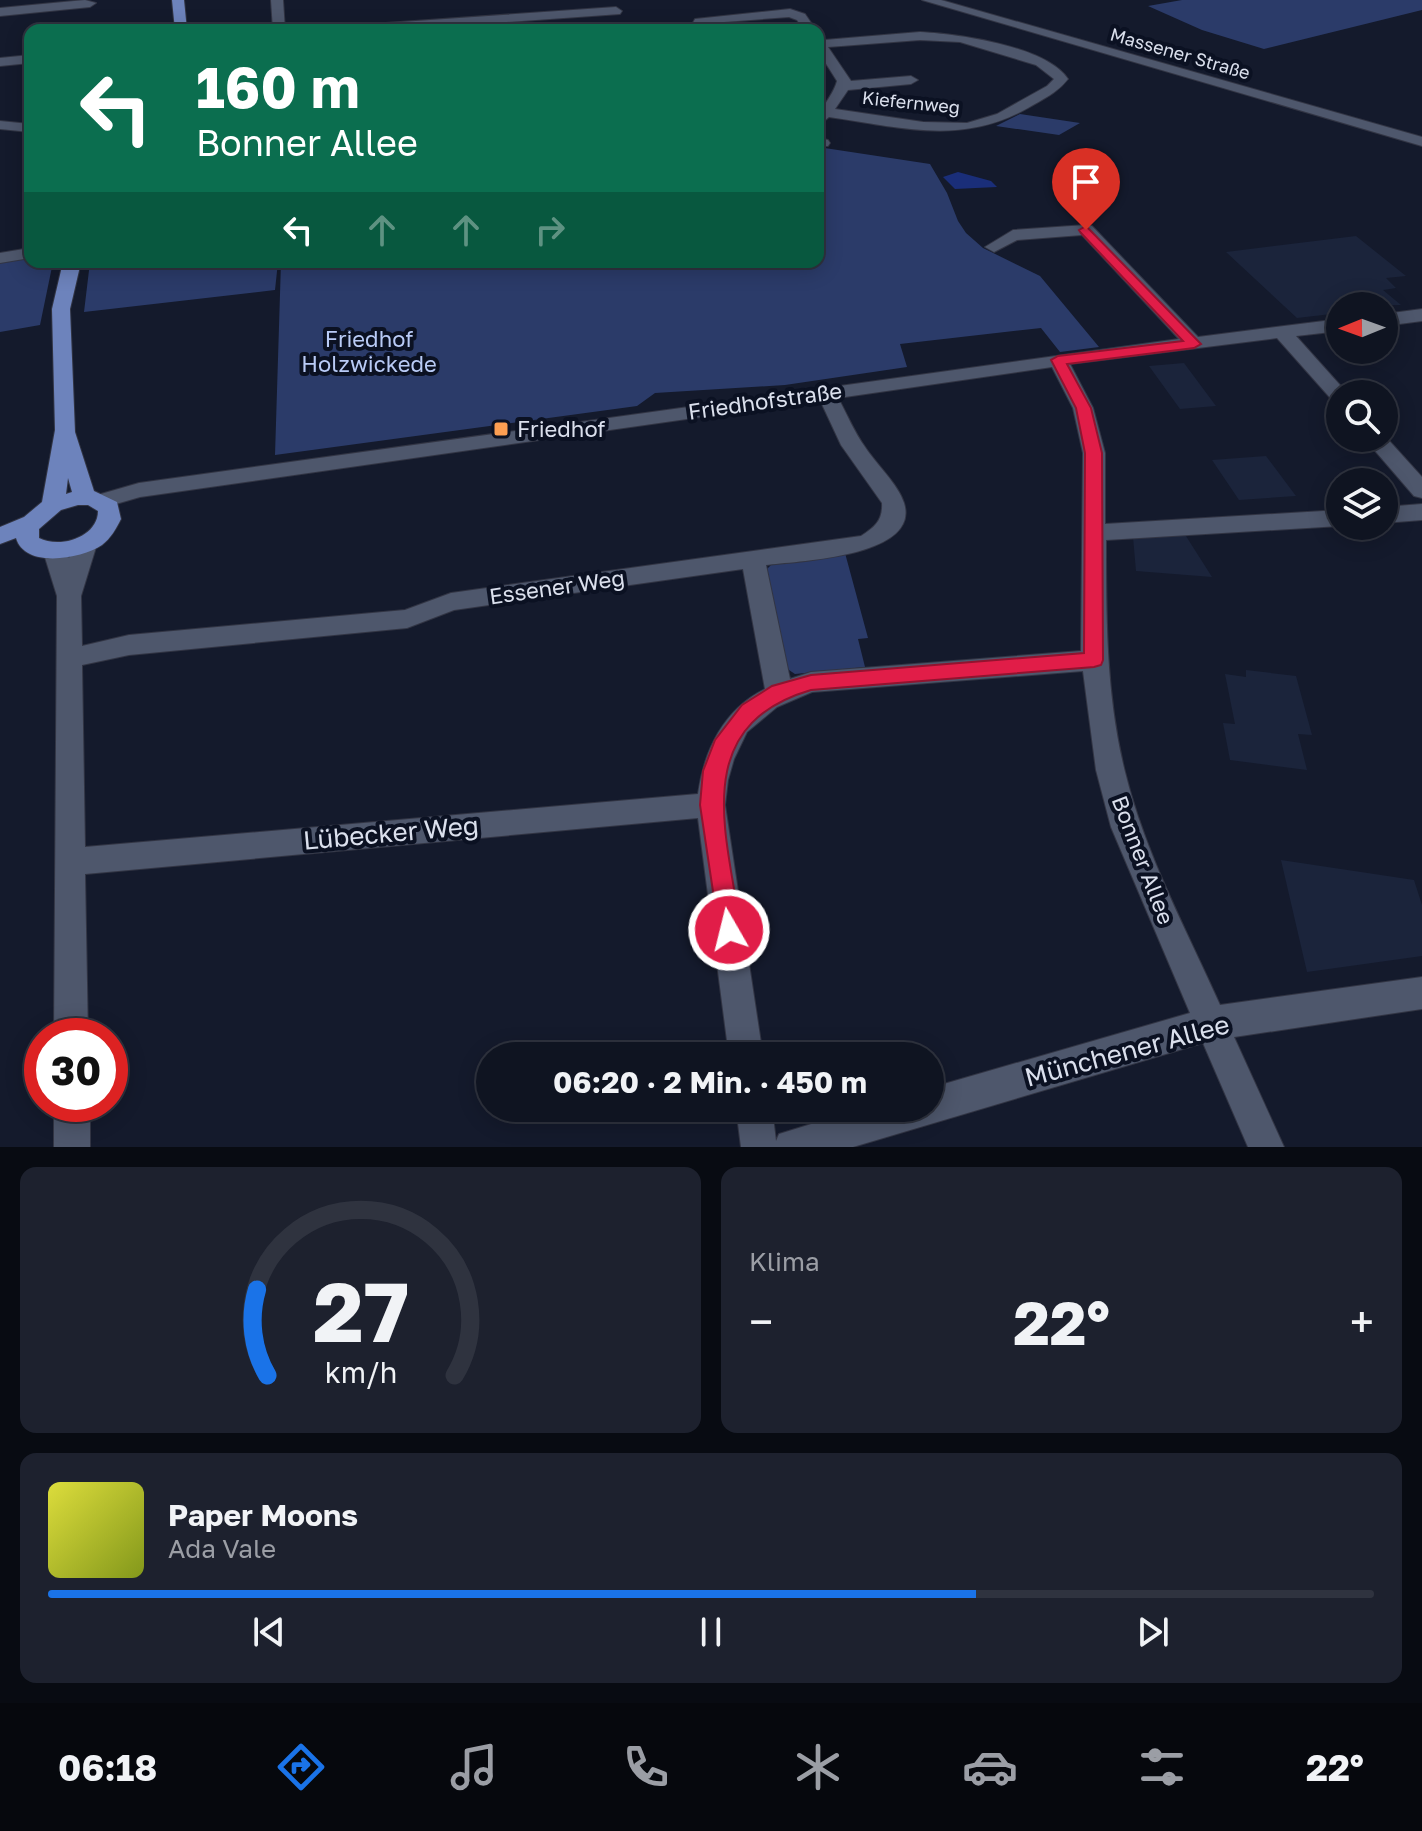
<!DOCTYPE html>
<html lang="de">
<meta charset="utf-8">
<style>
:root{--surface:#0f1421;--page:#1d212e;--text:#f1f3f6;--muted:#9b9ea5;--line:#2f333f;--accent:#1a73e8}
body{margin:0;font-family:"Golos Text",sans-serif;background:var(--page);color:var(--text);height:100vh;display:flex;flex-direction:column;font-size:30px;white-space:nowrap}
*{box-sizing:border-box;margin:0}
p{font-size:26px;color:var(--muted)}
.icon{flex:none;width:44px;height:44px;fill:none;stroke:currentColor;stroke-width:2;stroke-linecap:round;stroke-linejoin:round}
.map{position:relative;height:1147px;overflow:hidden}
.panel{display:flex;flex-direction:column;gap:20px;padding:20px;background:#080b12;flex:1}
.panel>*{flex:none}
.top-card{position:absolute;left:24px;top:24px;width:800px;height:244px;border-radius:16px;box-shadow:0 4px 20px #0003,0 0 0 2px var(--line);background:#0b6e4f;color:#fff;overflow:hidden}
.needle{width:52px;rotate:269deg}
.buttons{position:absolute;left:1326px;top:292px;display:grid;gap:16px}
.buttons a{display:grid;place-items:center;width:72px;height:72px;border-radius:50%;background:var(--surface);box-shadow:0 4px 20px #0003,0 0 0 2px var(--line);font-size:40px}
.speed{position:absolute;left:24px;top:1018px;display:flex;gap:16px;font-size:40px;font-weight:700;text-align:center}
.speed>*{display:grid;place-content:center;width:104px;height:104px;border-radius:50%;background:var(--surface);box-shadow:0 4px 20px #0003,0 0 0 2px var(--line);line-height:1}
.speed .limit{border:12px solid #d22;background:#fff;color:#111}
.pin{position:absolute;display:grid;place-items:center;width:68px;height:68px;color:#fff;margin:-82px -34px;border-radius:50% 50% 50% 0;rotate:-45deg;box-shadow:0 0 8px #0007}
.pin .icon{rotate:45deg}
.me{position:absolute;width:88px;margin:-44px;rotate:352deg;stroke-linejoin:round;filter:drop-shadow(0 0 6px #0008)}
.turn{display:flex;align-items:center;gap:28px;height:168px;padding:0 40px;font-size:36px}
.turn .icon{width:104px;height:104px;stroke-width:2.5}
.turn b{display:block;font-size:56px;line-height:68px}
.lanes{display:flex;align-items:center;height:76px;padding:0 40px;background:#0003;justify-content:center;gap:40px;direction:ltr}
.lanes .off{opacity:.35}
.big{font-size:60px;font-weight:700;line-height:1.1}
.panel .card{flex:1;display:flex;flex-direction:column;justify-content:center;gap:12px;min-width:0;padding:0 28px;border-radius:16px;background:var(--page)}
.panel .dial{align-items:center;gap:0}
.dial svg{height:208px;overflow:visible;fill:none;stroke:var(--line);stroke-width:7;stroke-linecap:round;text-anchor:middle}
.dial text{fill:var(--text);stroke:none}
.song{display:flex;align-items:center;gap:24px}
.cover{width:96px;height:96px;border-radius:12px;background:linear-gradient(135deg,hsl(60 70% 55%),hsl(70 70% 35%))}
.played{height:8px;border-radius:4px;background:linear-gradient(90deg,var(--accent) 70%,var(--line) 70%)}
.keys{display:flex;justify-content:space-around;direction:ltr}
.heat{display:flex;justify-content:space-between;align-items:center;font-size:44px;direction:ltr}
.panel .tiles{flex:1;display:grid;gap:20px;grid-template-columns:1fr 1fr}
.card:last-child{grid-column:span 2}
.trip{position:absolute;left:476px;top:1042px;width:468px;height:80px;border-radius:40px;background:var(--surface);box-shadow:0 4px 20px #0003,0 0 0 2px var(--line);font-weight:700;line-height:80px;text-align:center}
.tabs{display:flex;height:128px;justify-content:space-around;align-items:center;background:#06080d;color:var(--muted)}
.tabs .icon{width:56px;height:56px}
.tabs .selected{color:var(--accent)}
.tabs b{font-size:36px;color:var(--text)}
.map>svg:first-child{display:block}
</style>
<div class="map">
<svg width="1422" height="1147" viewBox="0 0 1422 1147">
<rect width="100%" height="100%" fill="#141a2c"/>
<path fill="#1b243b" d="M1356,236L1406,276L1386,278L1396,288L1383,290L1401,305L1340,306V313L1297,318L1226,252Z
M1184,363L1216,406L1180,409L1149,366Z
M1266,456L1296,496L1239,500L1212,460Z
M1184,533L1212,577L1136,571L1133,537Z
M1246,670L1296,676L1312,735L1298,734L1307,770L1230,760L1223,723L1235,724L1225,674L1246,677Z
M1281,860L1414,880L1422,905V956L1307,972Z"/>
<path fill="#2b3b69" d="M1182,0H1422V10L1264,49L1202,30L1148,6Z
M1020,114L1080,123L1059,135L996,126Z
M818,147L930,164L947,193L958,221L966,233L983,248L1040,276L1099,347L1060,352L1041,328L900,344L907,367L785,385L655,393L637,406L275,455L281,262H818Z
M30,257V262H53L40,325L0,332V261Z
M90,262H278L275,290L84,312Z
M845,553L868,638L858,639L865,667L795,674L786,668L765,571L772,564Z"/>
<path fill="#1a2e79" d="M958,172L991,181L997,187L955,189L943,177Z"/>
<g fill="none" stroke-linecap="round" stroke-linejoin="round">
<defs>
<path id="minor" d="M85,0L96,3L90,7L0,16V8Z
M271,0H283L285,30H273Z
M922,0H941L1422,137V146Z
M616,7L622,11L620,14L396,30H337L343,26Z
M790,9L805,14L816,30H804L797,20L789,17L711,23L704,24L701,30H689L695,19Z
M920,32C958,34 1046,46 1068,79C1057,93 1043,99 1028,108C961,146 901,127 829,117L818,126C818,107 832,99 837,81L818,51V37L824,40ZM920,40L960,42L1036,65L1054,79L1047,86L997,114L967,123L923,122L835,109L848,90L911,84L918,80L911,76L851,81L828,47Z
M30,55V63L0,66V58Z
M0,121L30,124V132L0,129Z
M818,138L828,140L830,143L828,146H818Z
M1086,225L1092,226L1198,337L1340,319V331L1296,336L1348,394H1340V403L1333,401L1277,338L1070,364L1093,408L1105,453V524L1340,510V526L1106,540C1106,618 1106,696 1125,772C1145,854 1186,929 1220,1005L1422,977V1009L1234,1037L1284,1147H1248L1203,1043L853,1147H741L736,1108H772L776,1141L779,1134L863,1108H930V1088L1190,1013L1111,827L1096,770L1083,671L812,692L777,707L747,732L734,759L728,780L725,805L763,1056H729L698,818L85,874L88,1036H54L57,596L43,551L47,545H63L69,558L77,538H93L97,544L81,596L82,646L129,635L405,610L451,593L861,536C875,527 883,520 882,503L841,445L820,400L140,497L102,508L94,506L91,501L94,496L139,483L1179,339L1082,235L1017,240L994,252L985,247L1013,230ZM1052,367L1073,408L1083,453L1081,651L811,672L790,679L766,565C797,561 921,557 904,503C898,484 876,464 865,447C854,432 847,414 838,398ZM743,569L765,689C724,709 704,750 698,794L85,847L82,665L129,655L407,628L454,610Z
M30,248V258L0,263V253Z
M1422,309V321L1384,326V314Z
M1384,435L1422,477V498L1414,496L1364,438H1384Z
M1422,504V520L1384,523V507Z
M54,1104H90V1147H54Z"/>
<path id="major" d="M172,0H184L187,30H175Z
M63,262H81L70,309L75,432L94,491L117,502L121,519C116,529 111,538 102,545C81,559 25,569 16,538L0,544V527L24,517L42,502L55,430L52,309ZM68,478L72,492L66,494ZM78,505H88L98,511C98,537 60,549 39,538V529L61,510Z"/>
</defs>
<use href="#minor" stroke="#323544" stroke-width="2"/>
<use href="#major" stroke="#323544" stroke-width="2"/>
<use href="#minor" fill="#4e576c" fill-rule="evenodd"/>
<use href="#major" fill="#6d83bc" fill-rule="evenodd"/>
</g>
<path fill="#e11d48" stroke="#92132f" stroke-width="2" d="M1086,226L1201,344L1194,348L1067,364L1091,408L1102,453L1103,660L1101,665L1094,667L811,690C688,726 727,835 741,930L737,938L729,941L720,938L700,805L703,771L715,740L742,705L772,686L811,675L1084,653L1085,453L1076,408L1051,360L1058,356L1183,341L1081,233L1079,230Z"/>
<rect fill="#fc9e52" stroke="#0b1122" stroke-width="3" x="493" y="421" width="16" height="16" rx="4"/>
<g text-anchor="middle" stroke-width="8" stroke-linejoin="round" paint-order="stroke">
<g font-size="18" fill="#dbe0ed" stroke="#0b1122">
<text transform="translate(1180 54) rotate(16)" y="6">Massener Straße</text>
<text transform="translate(911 103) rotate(6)" y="6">Kiefernweg</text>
</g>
<g font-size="22" fill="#b9cbf6" stroke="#0b1122">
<text x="369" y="347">Friedhof<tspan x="369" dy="25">Holzwickede</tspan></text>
</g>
<g font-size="22" fill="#dbe0ed" stroke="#0b1122">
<text transform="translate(765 401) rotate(-8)" y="8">Friedhofstraße</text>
<text transform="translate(557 587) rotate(-8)" y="8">Essener Weg</text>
<text transform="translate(1143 860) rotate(69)" y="8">Bonner Allee</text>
</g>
<g font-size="22" fill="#dbe0ed" stroke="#0b1122" text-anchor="start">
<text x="517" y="437">Friedhof</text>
</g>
<g font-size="26" fill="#dbe0ed" stroke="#0b1122">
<text transform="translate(391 833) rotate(-5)" y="9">Lübecker Weg</text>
<text transform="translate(1127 1051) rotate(-15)" y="9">Münchener Allee</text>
</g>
</g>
</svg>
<div class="buttons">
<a><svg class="needle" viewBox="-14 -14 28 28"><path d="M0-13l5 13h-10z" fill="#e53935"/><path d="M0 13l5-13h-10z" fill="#9b9ea5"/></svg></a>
<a><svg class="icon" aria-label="search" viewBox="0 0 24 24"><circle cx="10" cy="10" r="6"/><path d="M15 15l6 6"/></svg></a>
<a><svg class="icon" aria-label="layers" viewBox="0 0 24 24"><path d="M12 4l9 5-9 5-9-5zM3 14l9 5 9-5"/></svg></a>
</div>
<div class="speed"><div class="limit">30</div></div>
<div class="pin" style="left:1086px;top:230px;background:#d93025"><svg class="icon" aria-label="arrive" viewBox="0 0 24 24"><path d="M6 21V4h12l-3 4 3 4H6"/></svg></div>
<svg class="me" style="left:729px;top:930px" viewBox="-20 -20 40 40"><circle r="17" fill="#e11d48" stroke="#fff" stroke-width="3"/><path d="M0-11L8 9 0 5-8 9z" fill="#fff"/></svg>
<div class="trip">06:20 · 2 Min. · 450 m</div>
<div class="top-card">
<div class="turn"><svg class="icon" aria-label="left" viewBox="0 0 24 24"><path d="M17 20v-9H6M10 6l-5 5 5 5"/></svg><div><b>160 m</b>Bonner Allee</div></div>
<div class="lanes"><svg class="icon" aria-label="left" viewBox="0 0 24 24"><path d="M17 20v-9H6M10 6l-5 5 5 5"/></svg><svg class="icon off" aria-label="ahead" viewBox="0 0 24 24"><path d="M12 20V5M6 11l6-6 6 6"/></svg><svg class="icon off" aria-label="ahead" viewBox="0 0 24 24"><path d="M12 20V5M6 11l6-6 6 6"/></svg><svg class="icon off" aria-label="right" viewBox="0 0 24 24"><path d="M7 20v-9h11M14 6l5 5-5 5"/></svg></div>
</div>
</div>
<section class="panel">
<div class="tiles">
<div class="card dial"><svg viewBox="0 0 100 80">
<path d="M14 69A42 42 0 1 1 86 69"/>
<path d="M14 69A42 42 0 0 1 10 36" stroke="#1a73e8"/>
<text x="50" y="56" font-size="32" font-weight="700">27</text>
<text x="50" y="72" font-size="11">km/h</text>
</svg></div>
<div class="card"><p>Klima</p>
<div class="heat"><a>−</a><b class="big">22°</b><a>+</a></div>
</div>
<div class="card">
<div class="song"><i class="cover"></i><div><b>Paper Moons</b><p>Ada Vale</p></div></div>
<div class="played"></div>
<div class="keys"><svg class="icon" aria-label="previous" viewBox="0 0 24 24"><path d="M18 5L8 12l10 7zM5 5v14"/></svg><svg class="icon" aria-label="pause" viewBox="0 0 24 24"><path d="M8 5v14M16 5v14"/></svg><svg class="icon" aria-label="next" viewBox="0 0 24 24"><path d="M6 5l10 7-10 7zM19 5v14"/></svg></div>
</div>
</div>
</section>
<nav class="tabs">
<b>06:18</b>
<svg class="icon selected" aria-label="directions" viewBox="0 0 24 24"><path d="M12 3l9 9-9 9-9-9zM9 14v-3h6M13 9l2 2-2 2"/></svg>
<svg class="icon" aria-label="music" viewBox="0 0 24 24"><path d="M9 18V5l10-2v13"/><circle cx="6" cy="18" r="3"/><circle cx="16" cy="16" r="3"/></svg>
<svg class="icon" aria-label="phone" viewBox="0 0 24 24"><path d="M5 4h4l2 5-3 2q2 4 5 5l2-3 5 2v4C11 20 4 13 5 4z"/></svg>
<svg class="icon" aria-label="climate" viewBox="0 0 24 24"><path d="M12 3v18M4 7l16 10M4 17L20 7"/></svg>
<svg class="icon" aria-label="car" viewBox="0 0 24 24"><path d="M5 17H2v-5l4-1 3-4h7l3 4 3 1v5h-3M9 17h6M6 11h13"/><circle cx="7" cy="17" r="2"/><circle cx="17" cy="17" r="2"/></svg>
<svg class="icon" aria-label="filters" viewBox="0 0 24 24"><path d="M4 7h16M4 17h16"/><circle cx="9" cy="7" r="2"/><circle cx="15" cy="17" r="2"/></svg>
<b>22°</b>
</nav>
